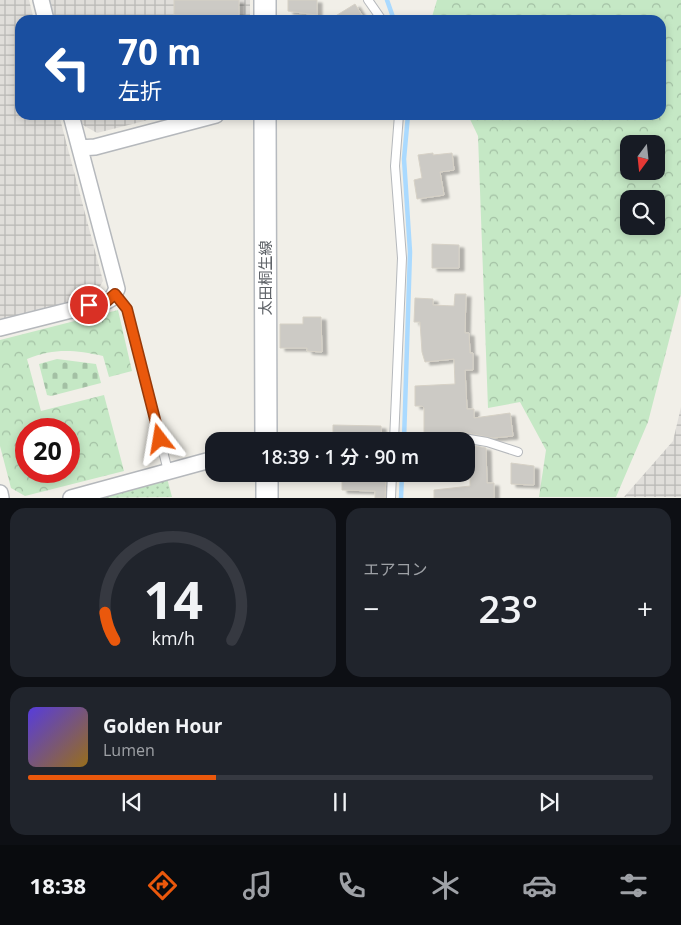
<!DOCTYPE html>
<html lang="ja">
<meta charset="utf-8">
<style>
:root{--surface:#171b24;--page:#20242c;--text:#f1f3f6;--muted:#9ea1a6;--line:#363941;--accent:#ea580c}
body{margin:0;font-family:"Open Sans","Noto Sans JP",sans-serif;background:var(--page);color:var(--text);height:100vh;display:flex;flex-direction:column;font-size:19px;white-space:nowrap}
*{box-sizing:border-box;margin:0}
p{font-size:16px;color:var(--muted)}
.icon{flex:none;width:28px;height:28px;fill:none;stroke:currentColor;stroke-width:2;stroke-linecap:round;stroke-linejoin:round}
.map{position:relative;height:498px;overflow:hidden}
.drawer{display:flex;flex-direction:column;gap:10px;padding:10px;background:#0d0f14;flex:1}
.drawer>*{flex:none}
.guide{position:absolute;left:15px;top:15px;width:651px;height:105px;border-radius:15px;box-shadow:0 2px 8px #0003;background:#1a4fa0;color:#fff;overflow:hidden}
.needle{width:32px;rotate:195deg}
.tools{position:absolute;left:620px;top:135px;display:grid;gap:10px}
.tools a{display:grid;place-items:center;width:45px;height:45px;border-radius:10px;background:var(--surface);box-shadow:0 2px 8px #0003;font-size:25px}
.speed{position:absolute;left:15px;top:418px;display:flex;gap:10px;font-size:25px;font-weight:700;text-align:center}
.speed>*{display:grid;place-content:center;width:65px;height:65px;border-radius:50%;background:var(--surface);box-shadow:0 2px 8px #0003;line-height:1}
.speed .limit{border:8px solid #d22;background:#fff;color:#111}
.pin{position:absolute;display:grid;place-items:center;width:42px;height:42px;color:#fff;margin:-21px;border:2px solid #fff;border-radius:50%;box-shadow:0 1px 5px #0007}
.me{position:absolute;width:55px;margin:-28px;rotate:346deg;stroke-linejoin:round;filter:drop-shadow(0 0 4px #0008)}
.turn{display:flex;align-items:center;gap:18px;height:105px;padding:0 20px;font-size:22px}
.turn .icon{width:65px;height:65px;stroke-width:2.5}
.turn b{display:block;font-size:35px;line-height:42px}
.big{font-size:38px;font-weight:600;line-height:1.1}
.drawer .widget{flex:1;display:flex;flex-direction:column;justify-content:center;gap:8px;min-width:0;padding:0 18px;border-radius:15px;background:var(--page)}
.drawer .dial{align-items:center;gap:0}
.dial svg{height:130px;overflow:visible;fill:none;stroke:var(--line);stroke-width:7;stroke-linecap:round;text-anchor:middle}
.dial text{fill:var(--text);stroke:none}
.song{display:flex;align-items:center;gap:15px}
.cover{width:60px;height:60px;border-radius:8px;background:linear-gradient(135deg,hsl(250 70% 55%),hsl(40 70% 35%))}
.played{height:5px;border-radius:2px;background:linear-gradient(90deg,var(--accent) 30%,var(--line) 30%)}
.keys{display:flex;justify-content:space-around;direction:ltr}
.heat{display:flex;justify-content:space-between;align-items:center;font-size:28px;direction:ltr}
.drawer .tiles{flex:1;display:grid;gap:10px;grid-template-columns:1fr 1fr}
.widget:last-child{grid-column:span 2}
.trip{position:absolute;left:205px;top:432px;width:270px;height:50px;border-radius:15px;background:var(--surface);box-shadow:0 2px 8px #0003;font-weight:600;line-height:50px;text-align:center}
.tab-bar{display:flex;height:80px;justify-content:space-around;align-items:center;background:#090b0e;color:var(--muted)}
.tab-bar .icon{width:35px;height:35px}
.tab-bar .on{color:var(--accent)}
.tab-bar b{font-size:22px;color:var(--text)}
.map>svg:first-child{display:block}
</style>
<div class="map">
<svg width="681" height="498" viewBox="0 0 681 498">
<defs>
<pattern id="industrial-grid" width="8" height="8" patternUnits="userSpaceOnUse" patternTransform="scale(1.25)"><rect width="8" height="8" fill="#e0deda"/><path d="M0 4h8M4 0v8" fill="none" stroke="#b9b8b5"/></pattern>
<pattern id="grass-dots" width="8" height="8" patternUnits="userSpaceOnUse" patternTransform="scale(1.25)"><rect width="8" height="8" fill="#c5e8c5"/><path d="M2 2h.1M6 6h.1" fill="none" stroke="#a3c0a4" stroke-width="1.8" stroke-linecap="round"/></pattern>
<pattern id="forest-crowns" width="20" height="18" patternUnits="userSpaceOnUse" patternTransform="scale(1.25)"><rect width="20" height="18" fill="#c5e8c5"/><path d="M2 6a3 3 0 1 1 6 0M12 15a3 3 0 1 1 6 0" fill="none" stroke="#a3c0a4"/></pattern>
<pattern id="cemetery-stones" width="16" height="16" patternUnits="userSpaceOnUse" patternTransform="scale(1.25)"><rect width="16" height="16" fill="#c5e8c5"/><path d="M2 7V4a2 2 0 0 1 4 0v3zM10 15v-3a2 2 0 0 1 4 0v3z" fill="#a3c0a4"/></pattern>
<filter id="shadow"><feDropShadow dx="5" dy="3" stdDeviation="1" flood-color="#0004"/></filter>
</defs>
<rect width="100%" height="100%" fill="#f1efe8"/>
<path fill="url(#industrial-grid)" d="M0,0H29L34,20H20V115H59L103,281L95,295L0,320Z
M49,0H250V20H55Z
M80,115H168L97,133L83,125Z
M681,407V497H624L673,441Z"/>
<path fill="url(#grass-dots)" d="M167,478L172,497L91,498Z"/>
<path fill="url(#forest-crowns)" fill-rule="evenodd" d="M437,0H681V294L648,422L616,497H539L546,450L520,402L488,408L478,136L468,115H661V20H431ZM629,144H656V171H629ZM629,199H656V226H629Z
M118,310L132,371L109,377L103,356C74,350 55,348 27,359L41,411L104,395L124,471L25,496L11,488L0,446V340ZM26,429H69V471H26Z"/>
<path fill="url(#cemetery-stones)" d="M57,359L96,364L101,383L51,396L47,395L39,364Z"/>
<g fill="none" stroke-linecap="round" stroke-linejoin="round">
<path stroke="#aadaff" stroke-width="4.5" d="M387,0L394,20
M404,440L410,252L404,159L408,115
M401,498L402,474"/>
</g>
<path fill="#cccac5" stroke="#d6d1c6" filter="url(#shadow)" d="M174,0H239V20H174Z
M288,0H317V15L288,11Z
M355,4L365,20H329Z
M433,153V155L452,153L454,170L440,172L444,195L417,199L414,180L422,178L418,155Z
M432,244L459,245V268H432Z
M455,294H466L465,333H469L470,353H473V370H465L467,409H474V418L510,413L513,436L493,438L463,432L424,433V408L422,406H415V386L455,384L454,359L425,362L422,352L420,322H414L415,298L433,299V305L454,306Z
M303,317H321L322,352L307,351V348H280V324H303Z
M333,425L381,426L382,441H333Z
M466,444L486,448L487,483H494V498H434V490L470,486V465L466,466Z
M511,463L534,466V485L511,484Z
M342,474H386L385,498H375V491L342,490Z"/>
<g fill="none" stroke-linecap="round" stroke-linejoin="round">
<defs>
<path id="lane" d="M368,0L382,20
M115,294L127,309L168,471
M395,439L463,438L487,442L518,452
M394,441L402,258L395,166L399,115
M391,498L392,474"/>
<path id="street" d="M41,0L46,20
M80,148L95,147L216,115
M0,328L107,301L112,298L117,289L71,115
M0,493L1,498
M71,498L214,459"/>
<path id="secondary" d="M265,0V20
M265,115L266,441
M267,474V498"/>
</defs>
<use href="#lane" stroke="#b5b8bc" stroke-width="10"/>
<use href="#street" stroke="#b5b8bc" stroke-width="18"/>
<use href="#secondary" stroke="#b6babf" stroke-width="24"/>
<use href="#lane" stroke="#fff" stroke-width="8"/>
<use href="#street" stroke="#fff" stroke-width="15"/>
<use href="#secondary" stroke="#fff" stroke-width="21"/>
</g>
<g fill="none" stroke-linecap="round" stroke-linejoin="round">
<defs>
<path id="route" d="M89,305L107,301L115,294L127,309L160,439"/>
</defs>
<use href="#route" stroke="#983908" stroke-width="12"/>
<use href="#route" stroke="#ea580c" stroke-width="9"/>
</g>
<g text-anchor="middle" stroke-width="4" stroke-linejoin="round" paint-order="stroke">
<g font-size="15" fill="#5f6368" stroke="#fff">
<text transform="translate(266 278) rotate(-90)" y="5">太田桐生線</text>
</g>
</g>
</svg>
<div class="tools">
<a><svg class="needle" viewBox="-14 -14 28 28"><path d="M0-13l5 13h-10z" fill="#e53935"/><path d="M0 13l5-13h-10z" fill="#9ea1a6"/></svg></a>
<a><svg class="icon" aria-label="search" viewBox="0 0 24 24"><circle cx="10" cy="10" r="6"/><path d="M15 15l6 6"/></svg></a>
</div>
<div class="speed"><div class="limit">20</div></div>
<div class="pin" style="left:89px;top:305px;background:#d93025"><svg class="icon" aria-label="arrive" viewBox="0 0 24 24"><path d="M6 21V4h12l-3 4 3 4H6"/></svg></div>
<svg class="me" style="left:160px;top:439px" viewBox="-20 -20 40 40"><path d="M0-17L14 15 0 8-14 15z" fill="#ea580c" stroke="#fff" stroke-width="4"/></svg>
<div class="trip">18:39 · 1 分 · 90 m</div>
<div class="guide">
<div class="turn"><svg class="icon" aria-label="left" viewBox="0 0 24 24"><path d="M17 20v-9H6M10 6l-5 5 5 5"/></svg><div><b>70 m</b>左折</div></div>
</div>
</div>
<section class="drawer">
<div class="tiles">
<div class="widget dial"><svg viewBox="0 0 100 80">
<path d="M14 69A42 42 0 1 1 86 69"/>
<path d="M14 69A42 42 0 0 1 8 52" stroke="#ea580c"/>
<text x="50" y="56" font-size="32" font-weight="700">14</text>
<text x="50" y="72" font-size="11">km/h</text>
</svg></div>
<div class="widget"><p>エアコン</p>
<div class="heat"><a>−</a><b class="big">23°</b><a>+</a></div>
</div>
<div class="widget">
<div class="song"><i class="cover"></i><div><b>Golden Hour</b><p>Lumen</p></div></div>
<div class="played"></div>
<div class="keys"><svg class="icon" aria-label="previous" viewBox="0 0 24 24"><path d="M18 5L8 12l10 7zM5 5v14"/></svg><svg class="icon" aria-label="pause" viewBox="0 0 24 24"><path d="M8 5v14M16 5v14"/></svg><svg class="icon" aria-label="next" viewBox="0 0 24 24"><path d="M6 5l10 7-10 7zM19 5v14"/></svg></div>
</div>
</div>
</section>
<nav class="tab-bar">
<b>18:38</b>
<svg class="icon on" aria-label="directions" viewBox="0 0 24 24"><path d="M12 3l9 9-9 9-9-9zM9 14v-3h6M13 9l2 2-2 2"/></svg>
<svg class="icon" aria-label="music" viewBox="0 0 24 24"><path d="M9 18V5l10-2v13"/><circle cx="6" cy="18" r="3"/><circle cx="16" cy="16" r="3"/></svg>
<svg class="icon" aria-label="phone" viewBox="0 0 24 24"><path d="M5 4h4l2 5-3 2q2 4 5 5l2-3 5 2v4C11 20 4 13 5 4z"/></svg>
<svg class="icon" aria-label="climate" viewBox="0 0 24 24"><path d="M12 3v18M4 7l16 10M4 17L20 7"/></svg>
<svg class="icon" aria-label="car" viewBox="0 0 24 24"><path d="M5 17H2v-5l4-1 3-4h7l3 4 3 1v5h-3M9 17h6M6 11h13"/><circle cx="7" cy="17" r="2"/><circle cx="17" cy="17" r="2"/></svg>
<svg class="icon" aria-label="filters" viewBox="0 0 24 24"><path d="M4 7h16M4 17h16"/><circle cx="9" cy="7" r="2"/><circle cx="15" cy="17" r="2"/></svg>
</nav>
